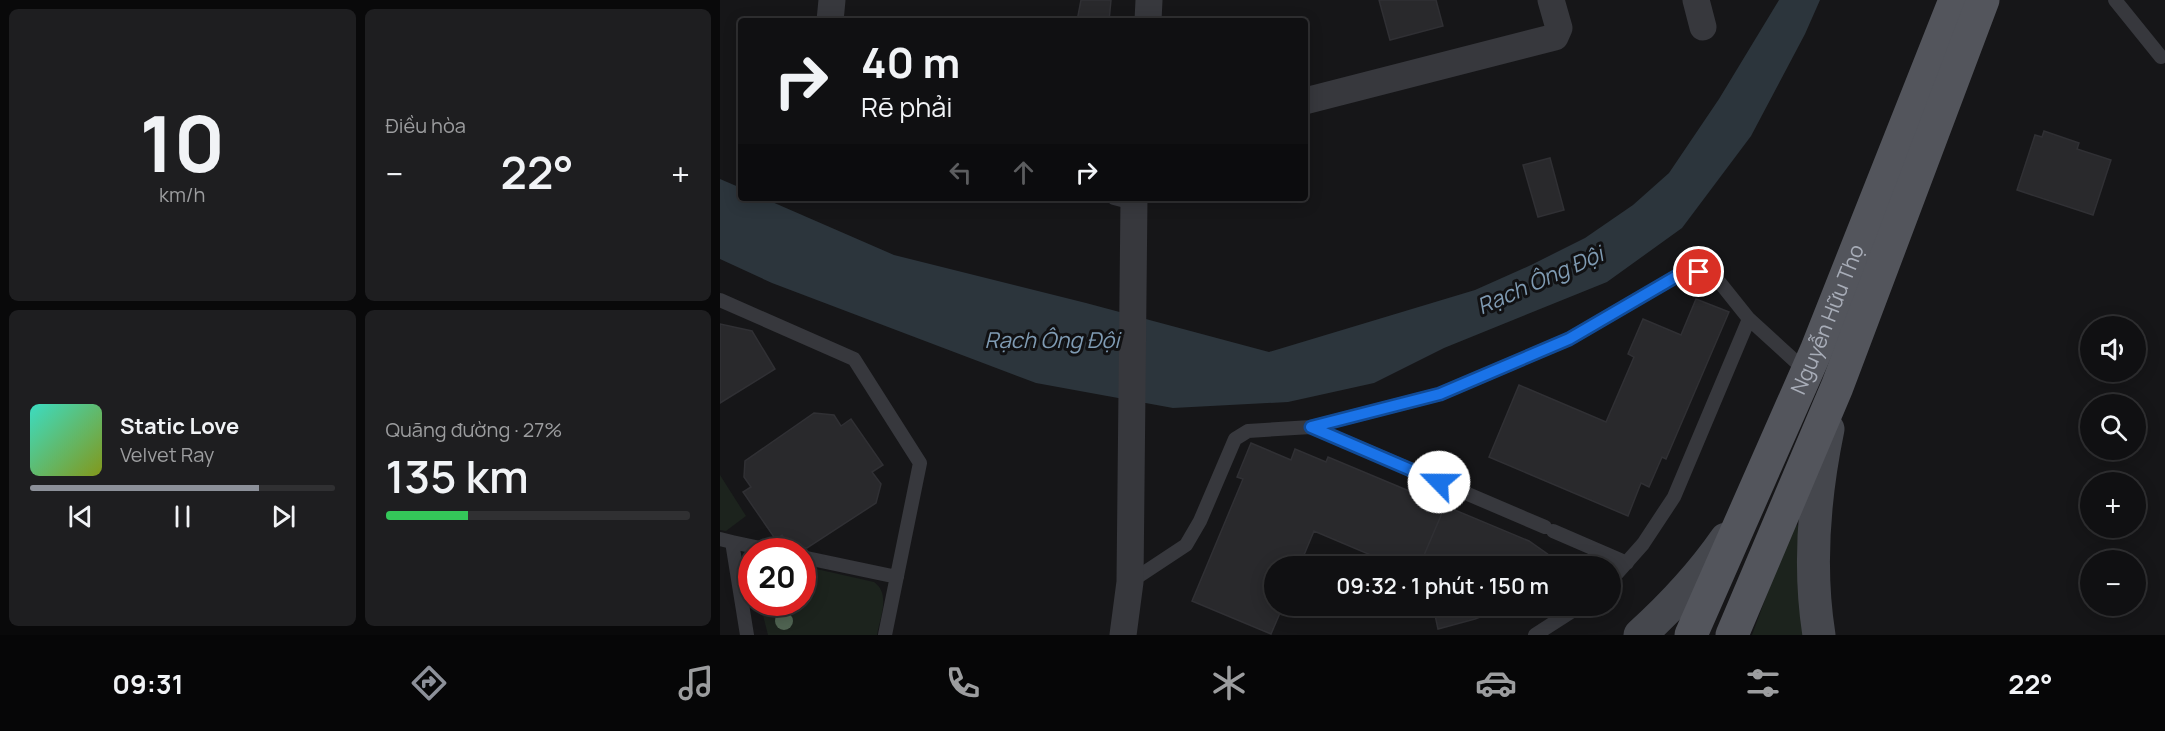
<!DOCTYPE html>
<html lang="vi">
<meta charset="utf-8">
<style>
:root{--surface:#101012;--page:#1e1e20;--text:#f1f3f6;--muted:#9c9d9f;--line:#303032;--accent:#8c9099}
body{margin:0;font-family:Manrope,sans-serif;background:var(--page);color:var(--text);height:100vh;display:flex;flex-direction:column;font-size:22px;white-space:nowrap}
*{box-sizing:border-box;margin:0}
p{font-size:20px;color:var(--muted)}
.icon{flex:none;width:33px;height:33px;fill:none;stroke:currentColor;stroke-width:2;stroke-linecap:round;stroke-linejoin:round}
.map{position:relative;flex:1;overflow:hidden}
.details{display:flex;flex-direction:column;gap:9px;padding:9px;background:#09090a;width:720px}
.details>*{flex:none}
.top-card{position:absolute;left:18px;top:18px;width:570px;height:183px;border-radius:6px;box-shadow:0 3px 15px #0003,0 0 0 2px var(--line);background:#101012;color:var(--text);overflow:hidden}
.controls{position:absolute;left:1360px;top:316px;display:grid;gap:12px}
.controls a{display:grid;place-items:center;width:66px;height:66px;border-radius:50%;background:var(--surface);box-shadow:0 3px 15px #0003,0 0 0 2px var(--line);font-size:30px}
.speed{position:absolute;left:18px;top:538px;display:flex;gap:12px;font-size:30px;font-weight:700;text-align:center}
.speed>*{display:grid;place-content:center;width:78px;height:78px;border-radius:50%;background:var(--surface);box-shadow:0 3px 15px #0003,0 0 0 2px var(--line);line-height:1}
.speed .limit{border:9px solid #d22;background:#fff;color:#111}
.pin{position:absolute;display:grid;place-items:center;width:51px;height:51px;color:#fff;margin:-26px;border:3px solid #fff;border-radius:50%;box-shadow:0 2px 6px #0007}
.me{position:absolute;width:66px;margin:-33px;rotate:293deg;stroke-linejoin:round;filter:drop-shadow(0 0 4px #0008)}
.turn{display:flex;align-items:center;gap:21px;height:126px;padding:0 24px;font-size:27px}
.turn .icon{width:78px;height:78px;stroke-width:2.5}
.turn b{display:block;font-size:42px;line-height:51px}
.lanes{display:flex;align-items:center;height:57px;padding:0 24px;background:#0003;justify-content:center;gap:30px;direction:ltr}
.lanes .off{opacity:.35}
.big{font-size:45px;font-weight:600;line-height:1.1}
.details .widget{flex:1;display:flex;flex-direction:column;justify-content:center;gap:9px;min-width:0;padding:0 21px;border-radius:9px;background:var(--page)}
.details .dial{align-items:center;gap:0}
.dial b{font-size:78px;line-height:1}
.song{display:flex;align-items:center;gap:18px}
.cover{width:72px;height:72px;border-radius:9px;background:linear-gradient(135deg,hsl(170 70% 55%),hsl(70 70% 35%))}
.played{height:6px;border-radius:3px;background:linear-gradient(90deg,var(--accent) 75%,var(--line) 75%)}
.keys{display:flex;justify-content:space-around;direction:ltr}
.heat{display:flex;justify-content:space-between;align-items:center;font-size:33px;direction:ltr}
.charge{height:9px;border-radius:4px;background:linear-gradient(90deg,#34c759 27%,var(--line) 0)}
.details .tiles{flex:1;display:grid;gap:9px;grid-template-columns:repeat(2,1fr)}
.trip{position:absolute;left:544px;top:556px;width:357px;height:60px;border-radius:30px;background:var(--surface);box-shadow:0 3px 15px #0003,0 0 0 2px var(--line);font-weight:600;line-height:60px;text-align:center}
.tabs{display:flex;height:96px;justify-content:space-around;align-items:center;background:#060607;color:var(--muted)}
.tabs .icon{width:42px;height:42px}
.tabs .active{color:var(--accent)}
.tabs b{font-size:27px;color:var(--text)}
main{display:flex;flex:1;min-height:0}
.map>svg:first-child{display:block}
</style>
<main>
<section class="details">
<div class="tiles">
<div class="widget dial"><b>10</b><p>km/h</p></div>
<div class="widget"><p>Điều hòa</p>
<div class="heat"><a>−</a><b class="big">22°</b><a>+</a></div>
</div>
<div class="widget">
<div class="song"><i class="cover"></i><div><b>Static Love</b><p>Velvet Ray</p></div></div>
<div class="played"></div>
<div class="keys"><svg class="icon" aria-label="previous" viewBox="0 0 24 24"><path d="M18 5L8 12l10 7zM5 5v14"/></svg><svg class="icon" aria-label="pause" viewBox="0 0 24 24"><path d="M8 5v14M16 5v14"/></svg><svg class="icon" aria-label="next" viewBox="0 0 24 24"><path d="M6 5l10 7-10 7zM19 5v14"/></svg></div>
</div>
<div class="widget"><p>Quãng đường · 27%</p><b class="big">135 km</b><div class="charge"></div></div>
</div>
</section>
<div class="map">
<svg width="1445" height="635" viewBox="0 0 1445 635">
<rect width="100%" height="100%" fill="#161618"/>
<path fill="#1c231d" d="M0,475L26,516L6,531L0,530Z
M1078,525L1084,635H1032L1070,532L1074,526Z
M83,566L154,582C171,594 160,617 157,635H48L40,603H82Z"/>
<path fill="#2c353c" d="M1059,0H1100L1085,34L1031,136L962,228L887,282L724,348L654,383L568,402L453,408L316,383L52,283L0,259V179L21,188V198H43L174,255L366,303L549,352L755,290L811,265L865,238L913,205L949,173L999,99Z"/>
<path fill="#29292c" stroke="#303034" stroke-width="1.5" d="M361,0H391L389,21H357Z
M659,0H716L723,26L670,40Z
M1324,131L1359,143L1357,149L1391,160L1373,215L1297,190L1315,135L1322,137Z
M830,158L844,210L818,217L803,165Z
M976,299L1009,312L946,459L942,457L929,487L921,483L908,516L769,457L799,385L886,422L914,357L908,354L923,319L961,335Z
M0,324L32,331L55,369L0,403Z
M94,413L114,415L121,426L131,419L163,465L152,472L161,484L156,503L87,548L69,545L62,535L56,540L23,492L31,487L24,477L25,461Z
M531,443L571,460L575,449L606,462L608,457L809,541L846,567H679L594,531L579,567H555V606H563L551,634L472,601L523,479L517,477Z
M531,443L571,460L575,449L606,462L608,457L725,506L699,567H679L594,531L579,567H555V606H563L551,634L472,601L523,479L517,477Z
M713,606H789L755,619L718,629Z"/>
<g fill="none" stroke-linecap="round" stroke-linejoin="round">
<path stroke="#37383d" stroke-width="14" d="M1395,0L1441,57
M394,198L413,203
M0,300L134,359L200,463L165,635
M591,427L825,527
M833,531L907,563
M0,539L12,542L27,635
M12,542L59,552
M82,557L177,577
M891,580L923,544L954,497L1029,319L1087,372
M410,582L466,545L480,521L515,439L528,431L591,427L720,394L849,339L957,276L979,272L1001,284L1029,319
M815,635L860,606"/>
<path stroke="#37383d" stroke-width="27" d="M976,0L983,27
M110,21L112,0
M428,21L429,0
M585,101L835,37L839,28L831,0
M403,635L410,582L414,198"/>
<path stroke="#45474d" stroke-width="33" d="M920,635C952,606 981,575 1006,539
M1099,635C1088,566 1094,497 1108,429"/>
<g stroke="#53555c" stroke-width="33">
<path id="s1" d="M971,635L1096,351L1235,0"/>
<path d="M1012,635L1117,387L1263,0"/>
</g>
</g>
<circle fill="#506452" cx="64" cy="621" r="9"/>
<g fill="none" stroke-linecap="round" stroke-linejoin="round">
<defs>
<path id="route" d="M719,482L591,427L720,394L849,339L957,276L979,272"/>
</defs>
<use href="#route" stroke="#114b97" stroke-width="15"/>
<use href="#route" stroke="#1a73e8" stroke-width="10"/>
</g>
<g text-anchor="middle" stroke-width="6" stroke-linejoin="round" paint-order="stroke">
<g font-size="21" fill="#a8adb8" stroke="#111113">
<text dy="7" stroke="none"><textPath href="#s1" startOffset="344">Nguyễn Hữu Thọ</textPath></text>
</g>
<g font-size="22" font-style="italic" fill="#7f9bb3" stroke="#111113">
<text transform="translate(820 280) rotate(-24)" y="8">Rạch Ông Đội</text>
<text x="332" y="348">Rạch Ông Đội</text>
</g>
</g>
</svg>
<div class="controls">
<a><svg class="icon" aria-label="sound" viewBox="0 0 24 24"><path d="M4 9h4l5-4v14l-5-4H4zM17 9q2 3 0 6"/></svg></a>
<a><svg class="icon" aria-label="search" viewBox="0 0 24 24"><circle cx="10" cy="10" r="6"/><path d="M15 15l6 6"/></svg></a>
<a>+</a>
<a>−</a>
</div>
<div class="speed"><div class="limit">20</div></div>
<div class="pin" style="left:979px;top:272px;background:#d93025"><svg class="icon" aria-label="arrive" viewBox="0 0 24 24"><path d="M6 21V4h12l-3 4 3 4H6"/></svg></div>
<svg class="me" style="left:719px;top:482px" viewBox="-20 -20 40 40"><circle r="19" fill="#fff"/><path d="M0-13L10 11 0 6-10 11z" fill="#1a73e8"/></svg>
<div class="trip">09:32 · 1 phút · 150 m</div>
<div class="top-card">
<div class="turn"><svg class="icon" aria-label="right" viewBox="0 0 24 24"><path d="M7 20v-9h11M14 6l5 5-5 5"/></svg><div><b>40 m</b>Rẽ phải</div></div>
<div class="lanes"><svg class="icon off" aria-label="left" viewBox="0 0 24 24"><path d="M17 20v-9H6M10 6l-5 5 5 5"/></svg><svg class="icon off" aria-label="ahead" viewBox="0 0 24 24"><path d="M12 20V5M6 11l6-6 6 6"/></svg><svg class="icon" aria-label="right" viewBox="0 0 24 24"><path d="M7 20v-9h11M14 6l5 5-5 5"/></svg></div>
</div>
</div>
</main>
<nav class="tabs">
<b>09:31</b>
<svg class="icon active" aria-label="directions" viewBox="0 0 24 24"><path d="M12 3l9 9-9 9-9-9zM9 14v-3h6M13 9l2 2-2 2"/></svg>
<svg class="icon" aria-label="music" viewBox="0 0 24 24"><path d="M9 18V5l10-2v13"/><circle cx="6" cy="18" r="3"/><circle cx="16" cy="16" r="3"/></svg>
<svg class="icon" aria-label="phone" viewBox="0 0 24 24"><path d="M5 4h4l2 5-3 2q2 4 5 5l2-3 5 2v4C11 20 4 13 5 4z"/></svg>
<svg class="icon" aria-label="climate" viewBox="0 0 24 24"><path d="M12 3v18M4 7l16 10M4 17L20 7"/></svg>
<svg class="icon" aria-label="car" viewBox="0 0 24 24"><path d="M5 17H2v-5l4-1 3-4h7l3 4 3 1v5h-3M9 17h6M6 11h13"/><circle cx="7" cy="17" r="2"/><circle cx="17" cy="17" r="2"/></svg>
<svg class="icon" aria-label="filters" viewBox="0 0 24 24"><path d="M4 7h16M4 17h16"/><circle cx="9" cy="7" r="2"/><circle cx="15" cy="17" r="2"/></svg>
<b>22°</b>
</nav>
